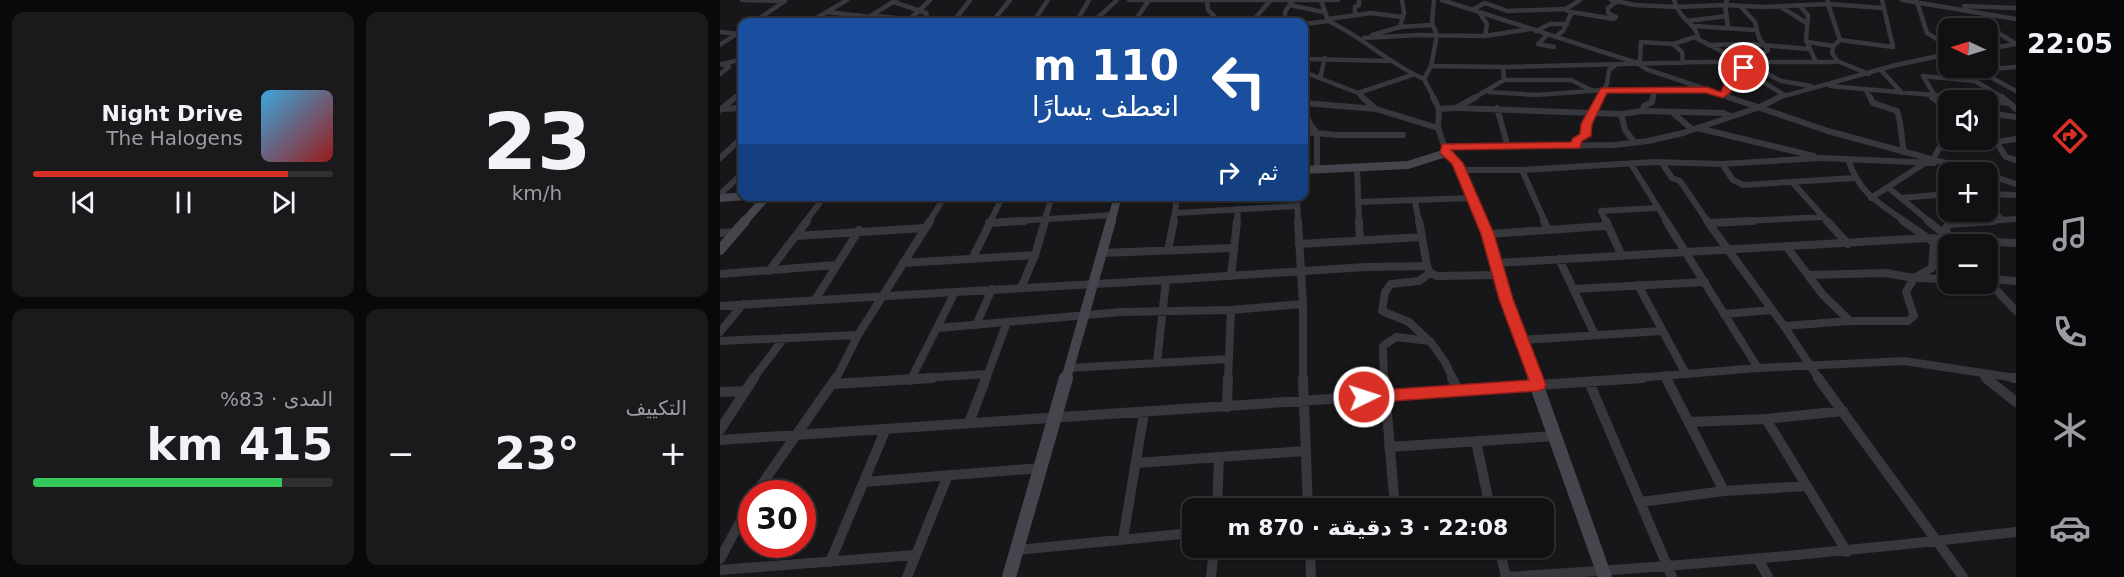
<!DOCTYPE html>
<html lang="ar">
<meta charset="utf-8">
<style>
:root{--surface:#111013;--page:#1a191c;--text:#f1f3f6;--muted:#9c9da0;--line:#303033;--accent:#d93025}
body{margin:0;font-family:"DejaVu Sans",Vazirmatn,sans-serif;background:var(--page);color:var(--text);direction:rtl;height:100vh;display:flex;flex-direction:column;font-size:22px;white-space:nowrap}
*{box-sizing:border-box;margin:0}
p{font-size:20px;color:var(--muted)}
.icon{flex:none;width:33px;height:33px;fill:none;stroke:currentColor;stroke-width:2;stroke-linecap:round;stroke-linejoin:round}
.map{position:relative;flex:1;overflow:hidden;direction:ltr}
.sheet{display:flex;flex-direction:column;gap:12px;padding:12px;background:#09090a;width:720px}
.sheet>*{flex:none}
.hud{position:absolute;left:18px;top:18px;width:570px;height:183px;border-radius:12px;box-shadow:0 2px 4px #0004,0 0 0 2px var(--line);direction:rtl;background:#1a4fa0;color:#fff;overflow:hidden}
.needle{width:39px;rotate:274deg}
.controls{position:absolute;left:1218px;top:18px;display:grid;gap:12px}
.controls a{display:grid;place-items:center;width:60px;height:60px;border-radius:12px;background:var(--surface);box-shadow:0 2px 4px #0004,0 0 0 2px var(--line);font-size:30px}
.speed{position:absolute;left:18px;top:480px;display:flex;gap:12px;font-size:30px;font-weight:700;text-align:center}
.speed>*{display:grid;place-content:center;width:78px;height:78px;border-radius:50%;background:var(--surface);box-shadow:0 2px 4px #0004,0 0 0 2px var(--line);line-height:1}
.speed .limit{border:9px solid #d22;background:#fff;color:#111}
.pin{position:absolute;display:grid;place-items:center;width:51px;height:51px;color:#fff;margin:-26px;border:3px solid #fff;border-radius:50%;box-shadow:0 2px 6px #0007}
.me{position:absolute;width:66px;margin:-33px;rotate:86deg;stroke-linejoin:round;filter:drop-shadow(0 0 4px #0008)}
.turn{display:flex;align-items:center;gap:21px;height:126px;padding:0 30px;font-size:27px}
.turn .icon{width:78px;height:78px;stroke-width:2.5}
.turn b{display:block;font-size:42px;line-height:51px}
.then{display:flex;align-items:center;height:57px;padding:0 30px;background:#0003;gap:12px;font-size:22px}
.big{font-size:45px;font-weight:800;line-height:1.1}
.sheet .card{flex:1;display:flex;flex-direction:column;justify-content:center;gap:9px;min-width:0;padding:0 21px;border-radius:12px;background:var(--page)}
.sheet .dial{align-items:center;gap:0}
.dial b{font-size:78px;line-height:1}
.song{display:flex;align-items:center;gap:18px}
.cover{width:72px;height:72px;border-radius:9px;background:linear-gradient(135deg,hsl(200 70% 55%),hsl(0 70% 35%))}
.played{height:6px;border-radius:3px;background:linear-gradient(90deg,var(--accent) 85%,var(--line) 85%)}
.keys{display:flex;justify-content:space-around;direction:ltr}
.heat{display:flex;justify-content:space-between;align-items:center;font-size:33px;direction:ltr}
.charge{height:9px;border-radius:4px;background:linear-gradient(90deg,#34c759 83%,var(--line) 0)}
.sheet .tiles{flex:1;display:grid;gap:12px;grid-template-columns:repeat(2,1fr)}
.trip{position:absolute;left:462px;top:498px;width:372px;height:60px;border-radius:12px;background:var(--surface);box-shadow:0 2px 4px #0004,0 0 0 2px var(--line);font-weight:800;line-height:60px;text-align:center;direction:rtl}
main{display:flex;flex:1;min-height:0}
.menu{display:flex;flex-direction:column;width:108px;justify-content:space-around;align-items:center;background:#070608;color:var(--muted)}
.menu .icon{width:42px;height:42px}
.menu .active{color:var(--accent)}
.menu b{font-size:27px;color:var(--text)}
.map>svg:first-child{display:block}
</style>
<main>
<nav class="menu">
<b>22:05</b>
<svg class="icon active" aria-label="directions" viewBox="0 0 24 24"><path d="M12 3l9 9-9 9-9-9zM9 14v-3h6M13 9l2 2-2 2"/></svg>
<svg class="icon" aria-label="music" viewBox="0 0 24 24"><path d="M9 18V5l10-2v13"/><circle cx="6" cy="18" r="3"/><circle cx="16" cy="16" r="3"/></svg>
<svg class="icon" aria-label="phone" viewBox="0 0 24 24"><path d="M5 4h4l2 5-3 2q2 4 5 5l2-3 5 2v4C11 20 4 13 5 4z"/></svg>
<svg class="icon" aria-label="climate" viewBox="0 0 24 24"><path d="M12 3v18M4 7l16 10M4 17L20 7"/></svg>
<svg class="icon" aria-label="car" viewBox="0 0 24 24"><path d="M5 17H2v-5l4-1 3-4h7l3 4 3 1v5h-3M9 17h6M6 11h13"/><circle cx="7" cy="17" r="2"/><circle cx="17" cy="17" r="2"/></svg>
</nav>
<div class="map">
<svg width="1296" height="577" viewBox="0 0 1296 577">
<rect width="100%" height="100%" fill="#171619"/>
<g fill="none" stroke-linecap="round" stroke-linejoin="round">
<path stroke="#37373e" stroke-width="4.5" d="M22,0L65,1
M409,0H618
M601,0L608,21C643,37 669,64 704,79
M722,0L917,63L926,69L1012,98
M891,0L915,5L957,7L954,0
M1182,0L1296,19
M487,1L488,10L495,17L494,21
M174,2L206,13L208,22
M1197,2L1207,33L1228,46
M570,5L603,12
M1079,5L1088,15L1086,40L1096,62
M1244,6L1296,8
M1021,7L1035,22L1039,38L1048,50L1041,55V62
M1061,7L1085,22
M752,10L765,3L787,11L846,9
M107,12L151,17
M759,12L767,24L765,36
M851,12L894,19L896,17L888,13V8L898,1
M635,15V7L639,5V0
M154,16L189,19
M1239,18L1271,23L1280,34L1296,44
M608,19L651,13L682,17
M967,21L1007,16
M34,22L65,1
M90,22L127,0
M120,22L138,15
M141,22L176,0
M187,22L210,0
M233,22L250,0
M272,22L290,0
M313,22L328,0
M356,22L369,0
M373,22L397,0
M414,22L429,0
M536,22V17L550,1
M565,22V12L572,1
M584,24L608,21
M975,26L1034,30
M680,27L711,25
M1008,28L1005,5L1044,7L1108,4V1
M816,31L830,24H847
M0,32L19,34
M652,35L680,27L684,13L682,0
M827,35L818,44L834,47
M835,37L843,31L851,14L846,9L860,0
M644,38L699,35L765,36L810,29
M976,38L1020,61
M1120,40L1173,47L1162,0
M1088,42L1113,46
M953,44L962,52L963,63
M0,45L22,30
M988,45L1030,44L1089,49
M1268,49L1296,44
M584,59L669,61
M1117,61L1149,74
M917,63L920,60L921,42L953,44L978,36C973,21 962,21 957,7L1005,5L1007,0
M0,64L9,67L0,74
M3,64L22,59
M711,66L783,67
M1234,68L1283,98
M1254,68L1296,91
M1023,69L1034,71L1037,78L1064,95
M1161,70L1182,93
M1258,70L1296,67
M1034,71L1046,73L1061,81L1091,86
M584,72L638,93L644,98
M600,78L605,58
M784,80H851L873,91
M1110,86L1247,98
M1145,89L1150,98
M769,92L816,95L884,90H983
M638,93L692,75
M1003,95L1007,92L1012,74L1023,69L1021,66
M1215,96L1203,76L1255,81
M1212,97L1214,98
M14,98L22,92
M714,98L704,79L711,66L717,35L712,23L714,0
M754,98L784,80L783,67L983,62H1115L1117,60L1112,53L1113,46L1120,40L1108,4L1163,8
M879,98L887,84L889,70L896,65
M933,98L935,90
M1057,98L1176,65L1228,54"/>
<path stroke="#37373e" stroke-width="6" d="M642,97L656,109L718,128L726,151
M713,97L719,109L718,128
M1008,97L1108,131L1259,172
M1150,97L1153,103L1177,111C1182,125 1181,138 1184,152
M1212,97L1228,109
M1230,97L1264,100
M1282,97L1296,109
M1268,101L1289,103
M584,103L656,109
M737,108L901,114
M777,108L788,147
M1,109L22,108
M584,109L590,124L597,133V169
M719,109L736,108L756,97
M0,110L16,97
M922,111L1003,113L1010,116
M1268,113L1296,117
M954,114L972,129
M977,128L1094,156
M584,132L617,135H683
M1276,142L1286,157L1296,160
M915,143L905,130L901,114L922,111L924,106L932,102L933,97
M857,145L856,140L865,136L866,124L880,97
M1250,146L1296,139
M726,147L894,145L928,141L963,133L1040,107L1060,97
M0,158L22,138
M1128,159C1139,193 1157,202 1186,222
M1213,160L1219,148L1254,144L1251,140
M942,163L952,178L960,181L988,222
M911,164L947,222
M1002,164L1013,180L1023,185L1134,178
M637,167L639,222
M739,170H802L934,162L1002,164L1101,158L1214,163
M802,170L825,222
M1268,175L1296,184
M1072,182L1108,222
M1169,188L1181,198L1228,194
M0,194L22,174
M1268,194L1296,195
M577,196L578,222
M1151,198L1205,163
M1181,198L1210,222
M695,201L699,222
M638,202L752,198
M1268,204L1281,219
M455,213L457,196
M85,222L105,196
M209,222L225,196
M270,222L283,196
M281,222L393,215
M324,222L332,196
M453,222L455,213L577,206
M517,222L518,209
M886,222L881,211L937,208
M1005,222L1103,217
M1253,222L1296,219"/>
<path stroke="#37373e" stroke-width="8" d="M578,221L583,304V379
M639,221L640,240
M699,221L702,237
M824,221L828,230
M886,221L901,254
M946,221L1038,368
M987,221L1064,326L1099,379
M1107,221L1128,244
M1183,221L1228,252
M1208,221L1228,237
M269,223L304,221
M990,223L1033,221
M0,233L16,232
M768,234L886,226
M76,236L205,228
M1228,240L1226,228L1229,224L1273,221
M579,244L702,237L707,266
M1066,246L1103,295L1130,321
M448,250L454,221
M382,253L513,248
M252,259L271,221
M839,259L875,335
M183,263L315,255
M777,263L1207,238L1296,243
M49,271L87,221
M0,274L116,265
M1088,275L1166,273L1194,278L1228,279
M511,276L517,221
M1268,279L1296,281
M1268,281L1296,311
M918,285L966,374
M301,288L315,255L325,221
M853,289L985,282
M95,300L139,230
M0,306L235,292
M1004,314L1052,310
M256,325L272,289
M1064,326L1130,321H1188L1194,316L1186,292L1194,278L1212,268L1214,243
M218,328L401,312L511,310L583,304
M0,332L23,304
M708,340L689,322L662,311L665,292L671,284L699,281L710,273
M802,340L942,331
M0,341L138,335
M437,363L446,280L646,267L707,266L710,273L717,276L779,275
M349,368L508,359
M1261,373L1268,379
M945,375L947,379
M33,379L64,338
M116,379L138,335L210,221
M189,379L267,374
M191,379L235,292L446,280
M266,379L287,322
M508,379L511,310
M664,379L663,346L676,337L710,341L725,362L733,379
M905,379L1038,368L1184,361L1296,378"/>
<path stroke="#37373e" stroke-width="10" d="M583,378L588,508
M664,378L675,508
M732,378L738,390
M946,378L1004,491
M1098,378L1243,577
M1266,378L1296,402
M1293,378H1296
M191,380L192,378
M869,382L952,577
M113,384L212,378
M0,392L24,391
M507,407L508,378
M1123,411L1046,419L1127,552
M969,422L1046,419
M249,423L266,378
M0,430L34,378
M0,440L923,378
M756,441L770,508
M669,447L836,436
M416,463L585,451
M144,482L320,468
M35,494L116,378
M921,502L1004,491L1087,486
M497,508L499,458
M403,539L424,413
M590,548L591,577
M779,548L786,577
M296,550L472,533
M0,559L32,500
M1038,559L1048,577
M110,562L165,431
M0,570L195,555
M187,577L228,475
M491,577L494,548
M785,577C956,567 1126,552 1296,532"/>
<path stroke="#45454e" stroke-width="8" d="M584,170L688,165L726,153L737,163L763,222
M0,198L27,196
M24,222L47,196
M391,222L398,196"/>
<path stroke="#45454e" stroke-width="10" d="M762,221L786,299L815,379
M0,250L25,221
M346,379L391,221"/>
<path stroke="#45454e" stroke-width="14" d="M814,378L885,577
M289,577L346,378"/>
</g>
<path fill="#d93025" stroke="#8d1f18" stroke-width="1.5" d="M1024,66L1028,68L1016,75L1011,92L1003,98L986,93H887L872,124L871,136L862,141L860,148L731,150L743,163L774,234L793,299L826,385L824,389L818,391L644,403L638,402L636,397L638,393L644,391L809,380L779,299L761,234L732,164L720,153L722,144L851,142L853,138L860,134L861,124L881,88L987,87L1001,92L1009,72Z"/>
</svg>
<div class="controls">
<a><svg class="needle" viewBox="-14 -14 28 28"><path d="M0-13l5 13h-10z" fill="#e53935"/><path d="M0 13l5-13h-10z" fill="#9c9da0"/></svg></a>
<a><svg class="icon" aria-label="sound" viewBox="0 0 24 24"><path d="M4 9h4l5-4v14l-5-4H4zM17 9q2 3 0 6"/></svg></a>
<a>+</a>
<a>−</a>
</div>
<div class="speed"><div class="limit">30</div></div>
<div class="pin" style="left:1024px;top:68px;background:#d93025"><svg class="icon" aria-label="arrive" viewBox="0 0 24 24"><path d="M6 21V4h12l-3 4 3 4H6"/></svg></div>
<svg class="me" style="left:644px;top:397px" viewBox="-20 -20 40 40"><circle r="17" fill="#d93025" stroke="#fff" stroke-width="3"/><path d="M0-11L8 9 0 5-8 9z" fill="#fff"/></svg>
<div class="trip">22:08 · 3 دقيقة · 870 m</div>
<div class="hud">
<div class="turn"><svg class="icon" aria-label="left" viewBox="0 0 24 24"><path d="M17 20v-9H6M10 6l-5 5 5 5"/></svg><div><b>110 m</b>انعطف يسارًا</div></div>
<div class="then">ثم<svg class="icon" aria-label="right" viewBox="0 0 24 24"><path d="M7 20v-9h11M14 6l5 5-5 5"/></svg></div>
</div>
</div>
<section class="sheet">
<div class="tiles">
<div class="card dial"><b>23</b><p>km/h</p></div>
<div class="card">
<div class="song"><i class="cover"></i><div><b>Night Drive</b><p>The Halogens</p></div></div>
<div class="played"></div>
<div class="keys"><svg class="icon" aria-label="previous" viewBox="0 0 24 24"><path d="M18 5L8 12l10 7zM5 5v14"/></svg><svg class="icon" aria-label="pause" viewBox="0 0 24 24"><path d="M8 5v14M16 5v14"/></svg><svg class="icon" aria-label="next" viewBox="0 0 24 24"><path d="M6 5l10 7-10 7zM19 5v14"/></svg></div>
</div>
<div class="card"><p>التكييف</p>
<div class="heat"><a>−</a><b class="big">23°</b><a>+</a></div>
</div>
<div class="card"><p>المدى · 83%</p><b class="big">415 km</b><div class="charge"></div></div>
</div>
</section>
</main>
